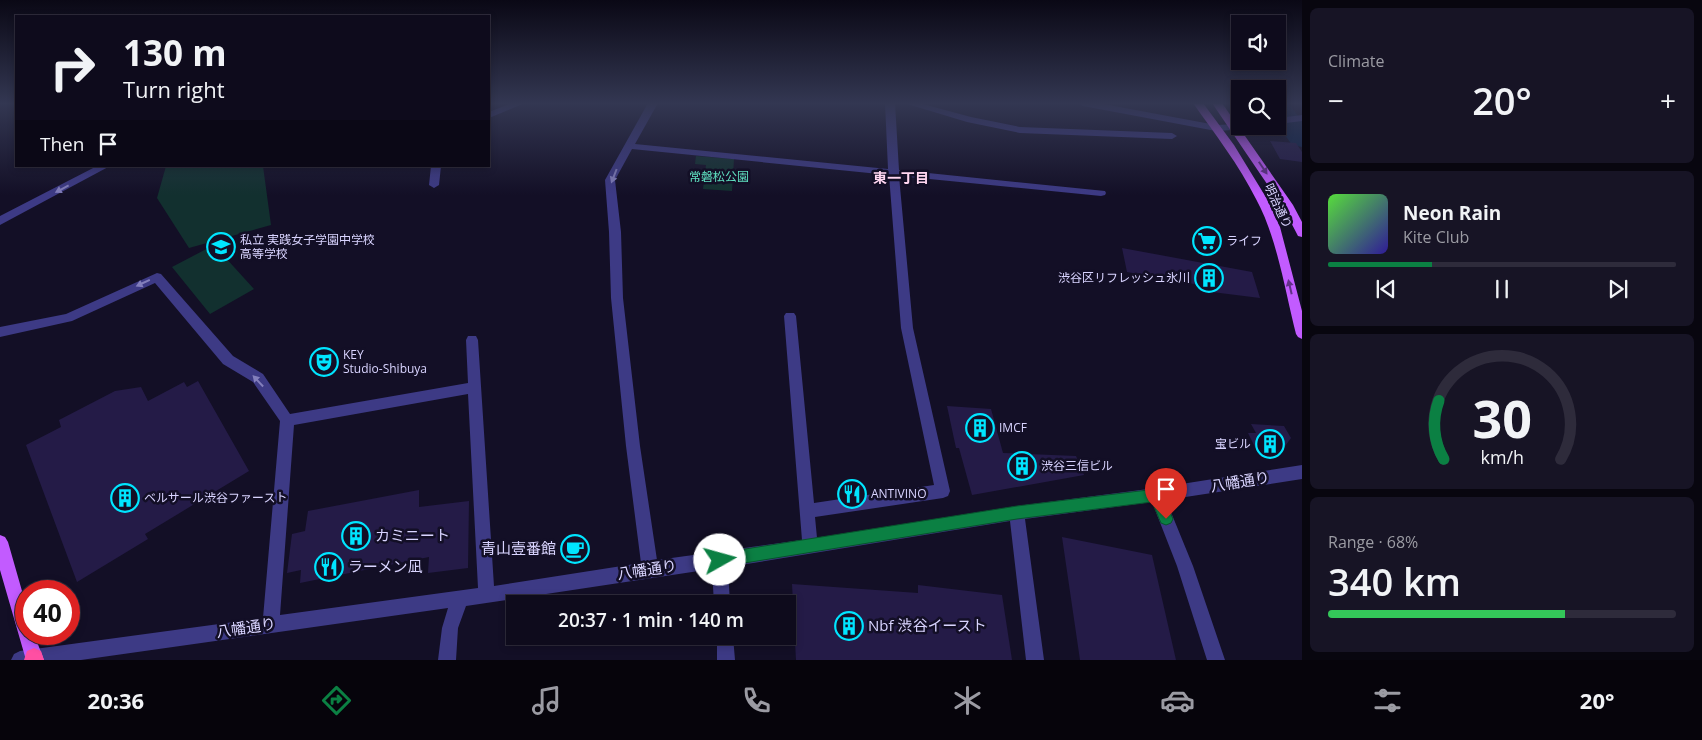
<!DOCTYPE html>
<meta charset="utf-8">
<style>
:root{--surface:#0e0b1c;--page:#171425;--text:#f1f3f6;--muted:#9b9ba3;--line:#2e2b3b;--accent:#0b8043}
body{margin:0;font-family:"Open Sans","Noto Sans JP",sans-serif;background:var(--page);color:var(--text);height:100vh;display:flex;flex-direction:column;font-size:19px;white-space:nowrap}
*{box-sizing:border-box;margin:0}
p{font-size:16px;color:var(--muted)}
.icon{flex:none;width:28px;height:28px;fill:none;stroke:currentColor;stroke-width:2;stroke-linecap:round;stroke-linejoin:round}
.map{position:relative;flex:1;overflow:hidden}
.side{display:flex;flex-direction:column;gap:8px;padding:8px;background:#08060f;width:400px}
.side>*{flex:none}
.banner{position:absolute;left:15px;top:15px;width:475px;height:152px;border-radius:0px;box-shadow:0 2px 8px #0003,0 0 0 1px var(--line);background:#0e0b1c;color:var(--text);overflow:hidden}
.controls{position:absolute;left:1231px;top:15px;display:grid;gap:10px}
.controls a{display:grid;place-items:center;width:55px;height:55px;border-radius:0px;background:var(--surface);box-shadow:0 2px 8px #0003,0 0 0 1px var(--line);font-size:25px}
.speed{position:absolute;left:15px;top:580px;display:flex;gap:10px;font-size:25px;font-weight:700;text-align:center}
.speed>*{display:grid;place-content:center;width:65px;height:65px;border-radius:50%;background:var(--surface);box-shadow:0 2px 8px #0003,0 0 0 1px var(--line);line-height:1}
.speed .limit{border:8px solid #d22;background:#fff;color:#111}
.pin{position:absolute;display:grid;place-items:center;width:42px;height:42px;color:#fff;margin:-51px -21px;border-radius:50% 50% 50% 0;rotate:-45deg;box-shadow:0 0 5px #0007}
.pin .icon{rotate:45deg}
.me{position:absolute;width:55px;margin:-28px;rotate:83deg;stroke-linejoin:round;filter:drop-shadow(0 0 4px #0008)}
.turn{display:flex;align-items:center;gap:18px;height:105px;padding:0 25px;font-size:22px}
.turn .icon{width:65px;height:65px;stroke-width:2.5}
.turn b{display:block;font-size:35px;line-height:42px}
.then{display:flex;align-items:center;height:48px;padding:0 25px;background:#0003;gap:10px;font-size:19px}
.big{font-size:38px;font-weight:600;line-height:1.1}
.side .card{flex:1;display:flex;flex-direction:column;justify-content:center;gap:8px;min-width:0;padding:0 18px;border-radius:8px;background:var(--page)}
.side .dial{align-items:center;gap:0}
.dial svg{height:130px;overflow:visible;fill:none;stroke:var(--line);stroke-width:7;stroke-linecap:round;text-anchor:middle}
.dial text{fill:var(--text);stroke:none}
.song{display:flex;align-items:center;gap:15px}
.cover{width:60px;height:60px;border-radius:8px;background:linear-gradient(135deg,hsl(110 70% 55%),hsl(250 70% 35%))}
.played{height:5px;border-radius:2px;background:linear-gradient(90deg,var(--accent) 30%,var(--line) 30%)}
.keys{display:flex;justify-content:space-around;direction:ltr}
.heat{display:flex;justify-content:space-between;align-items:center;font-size:28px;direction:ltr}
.charge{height:8px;border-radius:4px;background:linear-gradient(90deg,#34c759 68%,var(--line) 0)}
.trip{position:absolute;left:506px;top:595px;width:290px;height:50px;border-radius:0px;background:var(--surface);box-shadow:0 2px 8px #0003,0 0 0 1px var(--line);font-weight:600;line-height:50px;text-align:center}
.menu{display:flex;height:80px;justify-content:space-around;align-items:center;background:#06040b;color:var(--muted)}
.menu .icon{width:35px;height:35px}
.menu .selected{color:var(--accent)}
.menu b{font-size:22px;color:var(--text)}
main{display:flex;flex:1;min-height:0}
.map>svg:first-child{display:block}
</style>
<main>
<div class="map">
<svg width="1302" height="660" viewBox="0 0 1302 660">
<rect width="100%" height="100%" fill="#130f26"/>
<path fill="#12302f" d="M696,156L734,159L732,191L703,189L706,165L695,164Z
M166,166H263L271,225L189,248L157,198Z
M214,245L254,289L210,314L172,267Z"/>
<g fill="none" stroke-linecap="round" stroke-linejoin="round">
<path fill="#0c2248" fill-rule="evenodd" d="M1278,103H1288L1302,121V147L1292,145L1278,125Z"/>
</g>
<path fill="#241b47" d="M1270,141L1296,143L1302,152V162L1280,159Z
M1122,248L1252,272L1260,298L1204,291L1200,285L1127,272Z
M198,381L249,471L145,534L148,539L77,582L26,445L61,427L59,420L115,391L141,387L148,401L184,382L187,387Z
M947,406L991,409L1003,453L1076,456L1084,475L972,495L959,448H956Z
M1251,424L1284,426L1291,438L1283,449L1263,454L1256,449L1248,433H1256Z
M419,490V507L469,501L468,568L428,573L429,557L300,583L301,570L287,573L292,534L305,531L308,511Z
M1062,537L1152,555L1176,660H1080Z
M792,584L918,593V585L1002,595L1012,660H796Z"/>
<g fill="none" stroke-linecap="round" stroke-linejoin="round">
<path fill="#3d3a85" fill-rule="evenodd" d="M512,103H525L489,118V112Z
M648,103H658L635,144L888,169L885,103H895L899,170L1105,191L1106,193L1105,195L1101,196L899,176L913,328L950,491L948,496L943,498L815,517L817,538L1017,506L1156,488L1302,465V479L1166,500L1193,566L1225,660H1207L1177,566L1152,502L1025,519L1044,660H1026L1010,521L728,567L730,604H714L712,569L466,606L458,628L456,660H438L442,628L448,608L81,660H11L14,654L20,651L263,618L280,421L253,382L223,364L155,283L72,321L0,337V327L66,314L157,273L161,274L233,356L263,374L290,414L468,383L466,340L468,336H476L478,340L494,586L641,563L626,446L611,298L609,232L605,180ZM632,149L889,175L901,328L934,485L814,503L796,316L794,313H786L784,316L802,540L657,560L640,446L623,298L621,232L615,180ZM468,394L478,588L280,615L294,425Z
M904,103H919L971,117L1020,127L1172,133L1177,136L1172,139L1020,133L967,122Z
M1078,103H1098L1216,125L1240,124V126H1253L1248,129L1216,131L1083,106Z
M1302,115V121L1278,124V118Z
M97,166H110L0,225V216Z
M431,166H441L439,185L434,188L429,185Z
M717,636H733L735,660H717Z"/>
<path fill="#c25bff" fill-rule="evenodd" d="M1193,103H1203L1234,145L1267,199L1280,227L1302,311V339L1298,337L1296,334C1285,291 1277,237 1256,199C1239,165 1215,134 1193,103Z
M1212,103H1222L1293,205L1302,222V237L1298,236L1284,209Z
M0,535L5,537L8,542L26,605V634H34L44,660H26L0,570Z"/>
<path fill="#ff4fa3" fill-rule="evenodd" d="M34,648L41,651L44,660H24L27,651Z"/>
</g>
<defs><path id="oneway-solid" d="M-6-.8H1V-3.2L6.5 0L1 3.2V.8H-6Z" transform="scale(1.25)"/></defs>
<g fill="#623188">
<use href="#oneway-solid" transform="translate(1263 168) rotate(56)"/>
<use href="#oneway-solid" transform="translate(1290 287) rotate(-103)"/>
</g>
<g fill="#837fbc">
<use href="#oneway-solid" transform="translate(614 176) rotate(111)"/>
<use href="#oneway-solid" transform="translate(62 189) rotate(152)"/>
<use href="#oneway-solid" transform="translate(143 283) rotate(155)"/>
<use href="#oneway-solid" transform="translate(258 381) rotate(-133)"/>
</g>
<linearGradient id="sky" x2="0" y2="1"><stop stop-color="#0a0815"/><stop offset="0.53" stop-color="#333752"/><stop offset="1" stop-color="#333752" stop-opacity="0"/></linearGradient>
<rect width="1302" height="195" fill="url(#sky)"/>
<path fill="#0b8043" stroke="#07532c" d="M1156,489L1161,490L1173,519L1171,523L1166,525L1161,523L1152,502L1017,519L720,567L714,565L712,560L714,555L720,553L1017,506Z"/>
<defs>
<symbol id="supermarket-ring" viewBox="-11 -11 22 22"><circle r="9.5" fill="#130f26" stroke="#00e5ff" stroke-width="1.5"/><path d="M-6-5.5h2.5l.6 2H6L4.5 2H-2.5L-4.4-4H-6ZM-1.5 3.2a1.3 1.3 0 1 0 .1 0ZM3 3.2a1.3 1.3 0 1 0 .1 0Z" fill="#00e5ff"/></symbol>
<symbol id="school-ring" viewBox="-11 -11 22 22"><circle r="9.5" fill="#130f26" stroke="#00e5ff" stroke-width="1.5"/><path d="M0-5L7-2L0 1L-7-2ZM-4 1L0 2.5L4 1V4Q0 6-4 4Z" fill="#00e5ff"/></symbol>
<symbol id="building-ring" viewBox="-11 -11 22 22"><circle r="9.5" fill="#130f26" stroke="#00e5ff" stroke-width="1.5"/><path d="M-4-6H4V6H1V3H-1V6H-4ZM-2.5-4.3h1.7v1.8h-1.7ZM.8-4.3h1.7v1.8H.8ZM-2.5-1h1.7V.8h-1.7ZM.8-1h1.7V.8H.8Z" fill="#00e5ff"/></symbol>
<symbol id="theatre-ring" viewBox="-11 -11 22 22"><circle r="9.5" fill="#130f26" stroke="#00e5ff" stroke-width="1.5"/><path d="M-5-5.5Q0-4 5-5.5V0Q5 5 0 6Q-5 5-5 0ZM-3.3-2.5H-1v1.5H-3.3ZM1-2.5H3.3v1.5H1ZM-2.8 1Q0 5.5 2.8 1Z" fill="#00e5ff"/></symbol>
<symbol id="restaurant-ring" viewBox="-11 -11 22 22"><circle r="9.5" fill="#130f26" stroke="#00e5ff" stroke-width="1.5"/><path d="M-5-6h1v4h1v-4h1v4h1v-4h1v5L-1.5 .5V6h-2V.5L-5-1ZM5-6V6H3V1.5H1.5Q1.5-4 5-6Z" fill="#00e5ff"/></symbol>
<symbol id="cafe-ring" viewBox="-11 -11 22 22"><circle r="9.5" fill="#130f26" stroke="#00e5ff" stroke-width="1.5"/><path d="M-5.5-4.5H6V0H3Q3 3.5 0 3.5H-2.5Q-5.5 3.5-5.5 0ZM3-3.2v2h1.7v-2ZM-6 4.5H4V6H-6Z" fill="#00e5ff"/></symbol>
</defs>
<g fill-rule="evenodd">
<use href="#supermarket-ring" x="1191" y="225" width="32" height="32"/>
<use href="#school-ring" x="205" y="231" width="32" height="32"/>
<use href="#building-ring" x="1193" y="262" width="32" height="32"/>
<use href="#theatre-ring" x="308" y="346" width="32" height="32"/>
<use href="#building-ring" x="964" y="412" width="32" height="32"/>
<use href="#building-ring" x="1254" y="428" width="32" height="32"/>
<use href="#building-ring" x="1006" y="450" width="32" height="32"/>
<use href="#restaurant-ring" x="836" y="478" width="32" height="32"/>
<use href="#building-ring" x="109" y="482" width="32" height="32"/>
<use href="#building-ring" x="340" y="520" width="32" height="32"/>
<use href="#cafe-ring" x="559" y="533" width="32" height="32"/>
<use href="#restaurant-ring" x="313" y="551" width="32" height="32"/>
<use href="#building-ring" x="833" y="610" width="32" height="32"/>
</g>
<g text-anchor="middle" stroke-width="5" stroke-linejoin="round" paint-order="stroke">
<g font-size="12" fill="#5fe0c0" stroke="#130f26">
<text x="719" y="181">常磐松公園</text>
</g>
<g font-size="12" fill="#d9d4ff" stroke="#130f26">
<text transform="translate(1278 206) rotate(65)" y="4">明治通り</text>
</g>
<g font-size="12" fill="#d9d4ff" stroke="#130f26" text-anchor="start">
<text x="240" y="244">私立 実践女子学園中学校<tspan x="240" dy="14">高等学校</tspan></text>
<text x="1226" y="245">ライフ</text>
<text x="1190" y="282" text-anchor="end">渋谷区リフレッシュ氷川</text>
<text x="343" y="359">KEY<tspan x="343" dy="14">Studio-Shibuya</tspan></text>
<text x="999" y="432">IMCF</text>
<text x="1251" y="448" text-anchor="end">宝ビル</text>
<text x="1041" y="470">渋谷三信ビル</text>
<text x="871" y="498">ANTIVINO</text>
<text x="144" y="502">ベルサール渋谷ファースト</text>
</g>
<g font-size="14" font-weight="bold" fill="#ffd6f0" stroke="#130f26">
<text x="901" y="183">東一丁目</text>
</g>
<g font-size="15" fill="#d9d4ff" stroke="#130f26">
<text transform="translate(1240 482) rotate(-9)" y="5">八幡通り</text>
<text transform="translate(647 570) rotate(-8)" y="5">八幡通り</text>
<text transform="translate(246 628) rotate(-8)" y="5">八幡通り</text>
</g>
<g font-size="15" fill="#d9d4ff" stroke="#130f26" text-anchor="start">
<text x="375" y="541">カミニート</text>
<text x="556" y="554" text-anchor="end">青山壹番館</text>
<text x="348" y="572">ラーメン凪</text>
<text x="868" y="631">Nbf 渋谷イースト</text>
</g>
</g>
</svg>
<div class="controls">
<a><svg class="icon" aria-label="sound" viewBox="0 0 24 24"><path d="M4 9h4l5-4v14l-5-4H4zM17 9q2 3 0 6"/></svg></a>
<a><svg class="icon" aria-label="search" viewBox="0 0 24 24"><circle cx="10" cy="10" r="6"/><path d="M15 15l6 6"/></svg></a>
</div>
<div class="speed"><div class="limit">40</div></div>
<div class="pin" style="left:1166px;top:519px;background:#d93025"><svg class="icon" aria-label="arrive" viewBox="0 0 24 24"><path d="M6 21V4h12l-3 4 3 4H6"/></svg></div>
<svg class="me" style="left:720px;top:560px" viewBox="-20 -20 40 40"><circle r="19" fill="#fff"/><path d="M0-13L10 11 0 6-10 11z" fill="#0b8043"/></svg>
<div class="trip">20:37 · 1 min · 140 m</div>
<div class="banner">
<div class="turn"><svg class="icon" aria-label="right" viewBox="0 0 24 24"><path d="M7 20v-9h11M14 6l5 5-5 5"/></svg><div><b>130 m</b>Turn right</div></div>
<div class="then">Then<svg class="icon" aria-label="arrive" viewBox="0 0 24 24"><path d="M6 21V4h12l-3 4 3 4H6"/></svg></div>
</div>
</div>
<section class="side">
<div class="card"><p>Climate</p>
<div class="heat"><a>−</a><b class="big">20°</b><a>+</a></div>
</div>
<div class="card">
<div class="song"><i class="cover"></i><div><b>Neon Rain</b><p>Kite Club</p></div></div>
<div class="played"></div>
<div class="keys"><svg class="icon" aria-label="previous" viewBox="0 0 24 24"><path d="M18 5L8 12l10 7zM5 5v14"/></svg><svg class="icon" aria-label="pause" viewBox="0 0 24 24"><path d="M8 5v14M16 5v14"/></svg><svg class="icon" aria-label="next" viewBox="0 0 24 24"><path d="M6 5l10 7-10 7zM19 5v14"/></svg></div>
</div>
<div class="card dial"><svg viewBox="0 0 100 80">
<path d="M14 69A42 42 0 1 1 86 69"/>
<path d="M14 69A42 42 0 0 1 11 33" stroke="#0b8043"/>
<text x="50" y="56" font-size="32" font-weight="700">30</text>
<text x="50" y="72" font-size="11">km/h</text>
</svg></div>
<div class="card"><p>Range · 68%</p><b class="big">340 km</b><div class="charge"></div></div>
</section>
</main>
<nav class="menu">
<b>20:36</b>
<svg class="icon selected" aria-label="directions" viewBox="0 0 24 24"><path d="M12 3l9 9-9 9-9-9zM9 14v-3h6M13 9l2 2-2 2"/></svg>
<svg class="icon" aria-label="music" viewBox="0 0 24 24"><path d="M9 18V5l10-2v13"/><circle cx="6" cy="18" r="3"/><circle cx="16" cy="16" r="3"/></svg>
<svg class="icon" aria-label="phone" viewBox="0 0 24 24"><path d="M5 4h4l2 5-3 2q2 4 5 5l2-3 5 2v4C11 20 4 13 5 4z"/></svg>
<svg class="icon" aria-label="climate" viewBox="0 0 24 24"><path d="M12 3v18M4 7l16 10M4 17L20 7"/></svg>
<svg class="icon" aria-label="car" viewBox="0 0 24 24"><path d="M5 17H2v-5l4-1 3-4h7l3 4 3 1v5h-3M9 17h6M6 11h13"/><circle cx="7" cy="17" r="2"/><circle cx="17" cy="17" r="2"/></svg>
<svg class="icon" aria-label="filters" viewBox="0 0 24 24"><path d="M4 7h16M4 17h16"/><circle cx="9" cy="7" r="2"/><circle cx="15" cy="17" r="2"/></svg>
<b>20°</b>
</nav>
